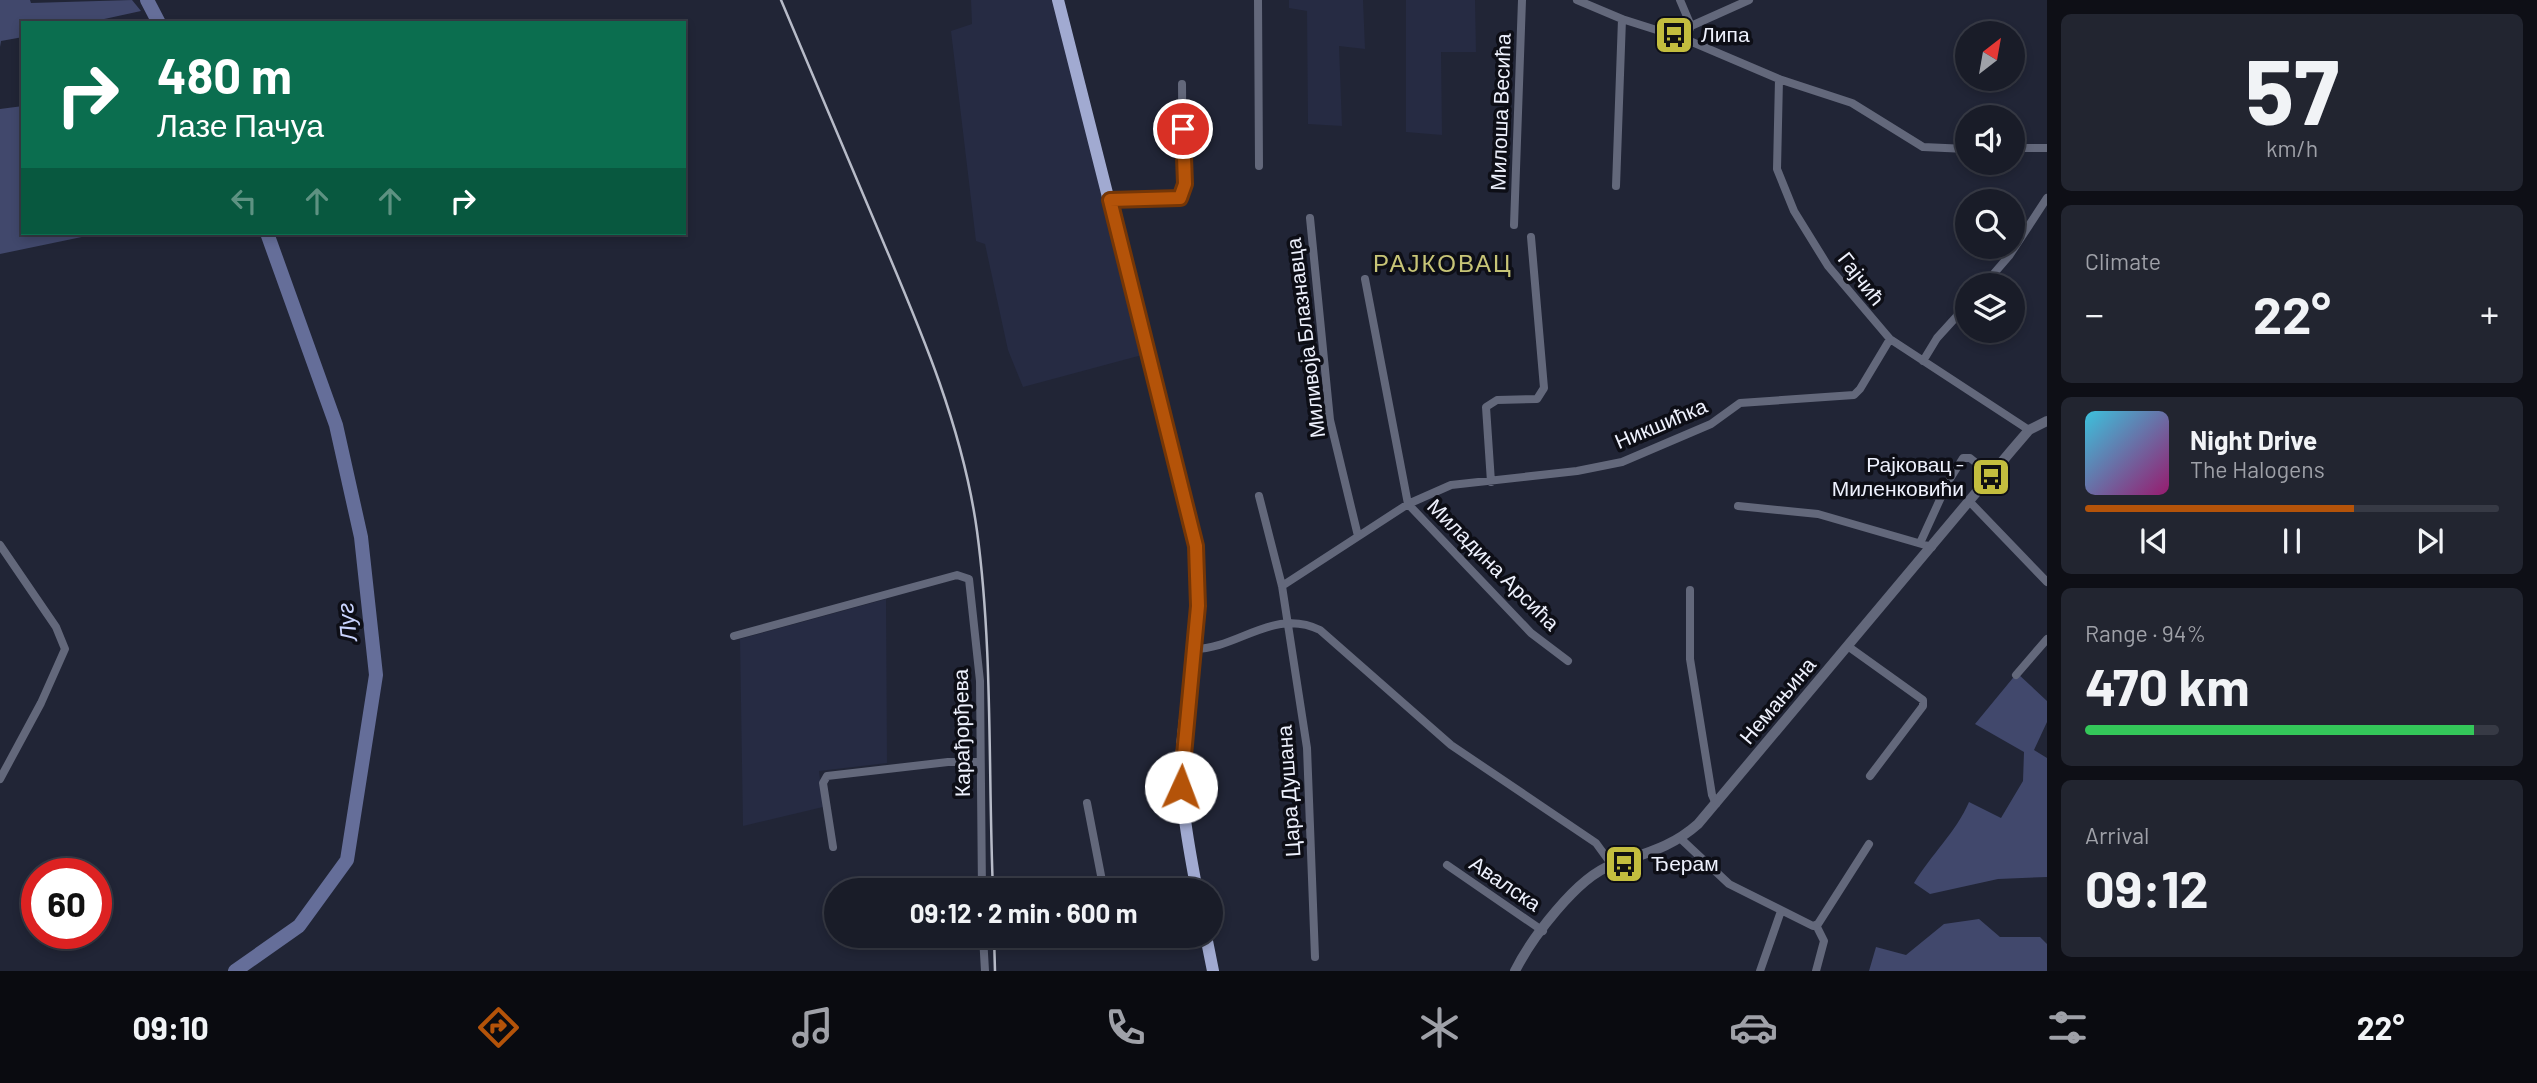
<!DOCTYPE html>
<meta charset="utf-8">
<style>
:root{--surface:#191c28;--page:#222530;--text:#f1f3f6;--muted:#9fa1a8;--line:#373a45;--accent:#b45309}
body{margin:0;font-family:Barlow,sans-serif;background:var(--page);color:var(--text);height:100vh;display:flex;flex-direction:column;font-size:26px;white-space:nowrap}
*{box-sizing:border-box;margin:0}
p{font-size:23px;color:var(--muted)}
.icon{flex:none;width:38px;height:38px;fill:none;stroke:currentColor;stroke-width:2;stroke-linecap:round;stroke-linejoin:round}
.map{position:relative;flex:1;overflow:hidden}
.panel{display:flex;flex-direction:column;gap:14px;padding:14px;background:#0e0f16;width:490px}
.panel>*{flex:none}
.guide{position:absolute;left:21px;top:21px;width:665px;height:214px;border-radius:0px;box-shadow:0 4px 10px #0003,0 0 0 2px var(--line);background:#0b6e4f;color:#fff;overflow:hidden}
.needle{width:46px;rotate:31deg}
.tools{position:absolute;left:1955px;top:21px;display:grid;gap:14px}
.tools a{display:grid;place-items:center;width:70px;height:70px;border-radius:50%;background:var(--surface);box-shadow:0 4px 10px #0003,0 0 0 2px var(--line);font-size:35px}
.speed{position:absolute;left:21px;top:858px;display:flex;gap:14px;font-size:35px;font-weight:700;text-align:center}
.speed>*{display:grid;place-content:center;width:91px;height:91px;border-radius:50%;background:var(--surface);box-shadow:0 4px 10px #0003,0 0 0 2px var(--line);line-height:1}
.speed .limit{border:10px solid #d22;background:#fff;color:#111}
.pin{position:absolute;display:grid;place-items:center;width:60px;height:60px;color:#fff;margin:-30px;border:4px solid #fff;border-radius:50%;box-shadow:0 2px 7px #0007}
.me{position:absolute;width:77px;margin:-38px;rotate:2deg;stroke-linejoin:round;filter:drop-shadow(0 0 5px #0008)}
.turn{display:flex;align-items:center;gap:24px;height:147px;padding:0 21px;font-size:32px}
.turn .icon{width:91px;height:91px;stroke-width:2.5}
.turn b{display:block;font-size:49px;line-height:60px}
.lanes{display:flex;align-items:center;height:66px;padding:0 21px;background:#0003;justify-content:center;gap:35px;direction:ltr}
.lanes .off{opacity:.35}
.big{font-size:52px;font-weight:700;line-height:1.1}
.panel .tile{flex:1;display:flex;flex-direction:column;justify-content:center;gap:10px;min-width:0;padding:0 24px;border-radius:10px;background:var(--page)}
.panel .dial{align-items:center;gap:0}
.dial b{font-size:91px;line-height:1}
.song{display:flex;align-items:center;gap:21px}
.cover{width:84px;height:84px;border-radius:10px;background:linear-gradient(135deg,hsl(190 70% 55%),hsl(320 70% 35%))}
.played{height:7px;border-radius:4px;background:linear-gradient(90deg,var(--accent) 65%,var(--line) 65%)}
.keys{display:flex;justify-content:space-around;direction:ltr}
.heat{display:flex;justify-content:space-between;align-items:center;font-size:38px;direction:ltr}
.charge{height:10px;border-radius:5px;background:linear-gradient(90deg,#34c759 94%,var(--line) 0)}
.trip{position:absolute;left:824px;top:878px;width:399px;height:70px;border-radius:35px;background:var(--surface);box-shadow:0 4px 10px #0003,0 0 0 2px var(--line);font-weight:700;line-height:70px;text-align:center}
.tab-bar{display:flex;height:112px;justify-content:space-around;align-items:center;background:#0a0b10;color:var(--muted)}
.tab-bar .icon{width:49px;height:49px}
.tab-bar .current{color:var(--accent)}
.tab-bar b{font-size:32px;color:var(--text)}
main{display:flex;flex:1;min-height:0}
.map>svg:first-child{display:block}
</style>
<main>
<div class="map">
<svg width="2047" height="971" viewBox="0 0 2047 971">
<rect width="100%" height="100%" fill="#212536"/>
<path fill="#262b43" d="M971,0H1053L1142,355L1023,387L1008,350L985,244L976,241L951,31L972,24Z
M1289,0H1363L1365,49L1339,46L1342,126L1308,124L1307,11L1289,8Z
M1406,0H1475L1476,52H1441L1442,135L1406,132Z
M886,599L887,763L819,771L823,807L743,826L740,639Z"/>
<path fill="#41486c" d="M0,0H30L31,3L132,0L141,11L86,23H23V37L1,41L0,47Z
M23,106V233H101L0,254V109Z
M2017,673L2047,701V722L2034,750L2047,758V877L1998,879L1930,894L1914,883C1931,855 1956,832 1969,802L2001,818L2023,781L2024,752L1975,724Z
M1979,919L2000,937H2040L2047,944V971H1869L1876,947L1906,955L1944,924Z"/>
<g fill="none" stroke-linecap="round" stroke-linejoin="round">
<path stroke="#656e99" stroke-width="14" d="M147,0L159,23
M235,971L299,926L347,860L376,675L361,537L336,425L267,233"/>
<path stroke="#63687b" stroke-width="8" d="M1258,0L1259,166
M1577,0L1622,19L1685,39L1779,79L1852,103L1923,147L1967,149
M1680,0L1691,26
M1685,39L1691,26L1749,0
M1779,79L1777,169L1794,211L1828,266L1890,339L2029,430
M2012,148H2047
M1616,186L1622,19
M1110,200C1128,197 1173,206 1183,194L1182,84
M1310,218L1330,420L1358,536
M1514,225L1522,0
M1365,279L1408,504L1531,633L1568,661
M1984,285L2009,256L2047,198
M1923,361L1937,338L1967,305
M1491,482L1486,407L1497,400L1537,399L1544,388L1531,237
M1259,496L1282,586L1307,748L1315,957
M1970,502L2047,582
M1738,506L1818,514L1932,547
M1921,541L1948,482L1963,458H1970L1991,475
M0,545L56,627L65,649L41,703L0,779
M1282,586L1408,504L1451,485L1577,471L1622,462L1711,424L1740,403L1854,395L1860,389L1890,339
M1690,590V659L1712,795L1716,804
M734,636L957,575L969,579L980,681L982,891
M1849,647L1923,700V706L1870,776
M1194,649C1238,649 1274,607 1320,630L1451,745L1596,843L1612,865
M2016,675L2047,639
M1087,803L1104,891
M1681,839L1729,884L1813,926L1818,924L1869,844
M833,847L823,783L827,776L948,762H979
M1447,865L1543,931
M1816,925L1824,941L1816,971
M983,936L985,971
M1760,971L1781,911"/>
<path stroke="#63687b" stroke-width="10" d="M1515,971C1531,939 1577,877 1612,865C1645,853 1671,848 1698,824L2011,451L2029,430L2047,421"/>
<path stroke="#a1aad1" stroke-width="12" d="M1058,0L1194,536C1205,607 1188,677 1182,748C1179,797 1188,843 1197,891
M1206,936L1213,971"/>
<path stroke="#b7bbc8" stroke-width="2.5" d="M781,0C815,80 848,160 882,239C922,333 963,429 977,531C993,649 988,772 993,891
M994,936L995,971"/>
</g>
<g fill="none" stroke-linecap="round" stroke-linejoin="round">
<defs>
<path id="route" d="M1181,787L1198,606L1196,546L1110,200L1180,198L1185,184L1183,129"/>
</defs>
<use href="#route" stroke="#753606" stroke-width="18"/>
<use href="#route" stroke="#b45309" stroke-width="12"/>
</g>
<defs>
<symbol id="bus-square" viewBox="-11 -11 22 22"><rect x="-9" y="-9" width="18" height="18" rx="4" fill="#c3bd3e" stroke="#0d0e16"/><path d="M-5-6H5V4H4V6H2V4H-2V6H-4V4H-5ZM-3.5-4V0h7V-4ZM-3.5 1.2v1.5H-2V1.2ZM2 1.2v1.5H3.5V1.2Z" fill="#111"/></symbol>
</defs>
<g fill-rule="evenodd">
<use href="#bus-square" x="1652" y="13" width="44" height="44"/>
<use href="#bus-square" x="1969" y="455" width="44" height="44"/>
<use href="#bus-square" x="1602" y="842" width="44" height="44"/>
</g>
<g text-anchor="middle" stroke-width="7" stroke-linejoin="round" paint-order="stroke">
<g font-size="21" fill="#eef1fd" stroke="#0d0e16" text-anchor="start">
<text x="1701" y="42">Липа</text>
<text x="1964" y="472" text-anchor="end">Рајковац -<tspan x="1964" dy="24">Миленковићи</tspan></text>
<text x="1651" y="871">Ђерам</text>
</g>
<g font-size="21" fill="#eef1fd" stroke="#0d0e16">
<text transform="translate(1501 112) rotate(-88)" y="7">Милоша Весића</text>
<text transform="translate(1861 279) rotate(52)" y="7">Гајчић</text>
<text transform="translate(1306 338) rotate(-97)" y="7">Миливоја Блазнавца</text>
<text transform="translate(1661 424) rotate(-23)" y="7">Никшићка</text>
<text transform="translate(1493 565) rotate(45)" y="7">Миладина Арсића</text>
<text transform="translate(1778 701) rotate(-50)" y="7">Немањина</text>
<text transform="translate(962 733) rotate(-91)" y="7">Карађорђева</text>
<text transform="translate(1289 791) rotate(-94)" y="7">Цара Душана</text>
<text transform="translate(1505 884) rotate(34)" y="7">Авалска</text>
</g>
<g font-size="23" font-style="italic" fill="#cad4fe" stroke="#0d0e16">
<text transform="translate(347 622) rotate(-96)" y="8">Луг</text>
</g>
<g font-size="24" letter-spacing="2" fill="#c8c577" stroke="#0d0e16">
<text x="1443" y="272">РАЈКОВАЦ</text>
</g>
</g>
</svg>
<div class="tools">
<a><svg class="needle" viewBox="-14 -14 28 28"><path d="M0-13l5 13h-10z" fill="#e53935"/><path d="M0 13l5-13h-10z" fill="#9fa1a8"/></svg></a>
<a><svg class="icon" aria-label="sound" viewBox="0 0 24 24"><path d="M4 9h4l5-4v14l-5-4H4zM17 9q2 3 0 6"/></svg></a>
<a><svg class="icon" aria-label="search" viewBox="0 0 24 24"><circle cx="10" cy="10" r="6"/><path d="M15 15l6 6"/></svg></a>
<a><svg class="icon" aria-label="layers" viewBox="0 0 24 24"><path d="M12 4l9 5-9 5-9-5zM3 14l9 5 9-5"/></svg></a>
</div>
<div class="speed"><div class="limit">60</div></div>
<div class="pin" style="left:1183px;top:129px;background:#d93025"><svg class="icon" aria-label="arrive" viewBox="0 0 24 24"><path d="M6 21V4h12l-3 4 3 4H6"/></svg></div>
<svg class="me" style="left:1181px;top:787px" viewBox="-20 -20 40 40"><circle r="19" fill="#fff"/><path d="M0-13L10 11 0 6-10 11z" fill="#b45309"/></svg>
<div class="trip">09:12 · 2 min · 600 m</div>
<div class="guide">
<div class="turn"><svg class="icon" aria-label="right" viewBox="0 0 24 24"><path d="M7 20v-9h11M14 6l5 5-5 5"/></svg><div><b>480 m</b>Лазе Пачуа</div></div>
<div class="lanes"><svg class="icon off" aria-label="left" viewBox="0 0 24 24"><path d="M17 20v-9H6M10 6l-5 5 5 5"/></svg><svg class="icon off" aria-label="ahead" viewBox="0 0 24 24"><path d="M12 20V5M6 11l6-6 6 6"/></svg><svg class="icon off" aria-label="ahead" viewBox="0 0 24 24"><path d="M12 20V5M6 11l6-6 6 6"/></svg><svg class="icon" aria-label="right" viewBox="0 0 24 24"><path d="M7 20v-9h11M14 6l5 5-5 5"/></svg></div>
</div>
</div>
<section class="panel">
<div class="tile dial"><b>57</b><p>km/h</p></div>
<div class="tile"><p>Climate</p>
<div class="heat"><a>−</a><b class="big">22°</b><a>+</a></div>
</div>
<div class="tile">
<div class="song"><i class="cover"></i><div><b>Night Drive</b><p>The Halogens</p></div></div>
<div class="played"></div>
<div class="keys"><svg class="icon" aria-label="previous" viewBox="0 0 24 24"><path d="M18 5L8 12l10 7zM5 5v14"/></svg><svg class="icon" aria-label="pause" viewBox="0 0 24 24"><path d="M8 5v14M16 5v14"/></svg><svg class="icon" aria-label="next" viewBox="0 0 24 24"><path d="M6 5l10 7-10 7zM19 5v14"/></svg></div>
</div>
<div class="tile"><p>Range · 94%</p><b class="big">470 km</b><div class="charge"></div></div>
<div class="tile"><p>Arrival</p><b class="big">09:12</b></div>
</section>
</main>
<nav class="tab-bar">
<b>09:10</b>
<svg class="icon current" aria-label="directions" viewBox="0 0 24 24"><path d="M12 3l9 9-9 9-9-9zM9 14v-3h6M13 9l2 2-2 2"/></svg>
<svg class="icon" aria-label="music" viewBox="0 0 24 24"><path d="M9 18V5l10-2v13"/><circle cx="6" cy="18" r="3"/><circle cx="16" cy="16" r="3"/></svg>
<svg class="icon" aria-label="phone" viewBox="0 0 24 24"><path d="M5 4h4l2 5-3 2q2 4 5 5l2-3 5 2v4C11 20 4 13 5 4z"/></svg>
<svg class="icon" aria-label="climate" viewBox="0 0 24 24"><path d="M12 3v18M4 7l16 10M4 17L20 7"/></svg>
<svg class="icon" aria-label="car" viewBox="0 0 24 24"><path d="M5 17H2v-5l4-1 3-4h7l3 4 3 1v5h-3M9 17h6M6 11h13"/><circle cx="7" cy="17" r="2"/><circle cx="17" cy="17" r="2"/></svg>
<svg class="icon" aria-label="filters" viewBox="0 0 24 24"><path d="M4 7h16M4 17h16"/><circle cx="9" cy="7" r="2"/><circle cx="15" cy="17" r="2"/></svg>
<b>22°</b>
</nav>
